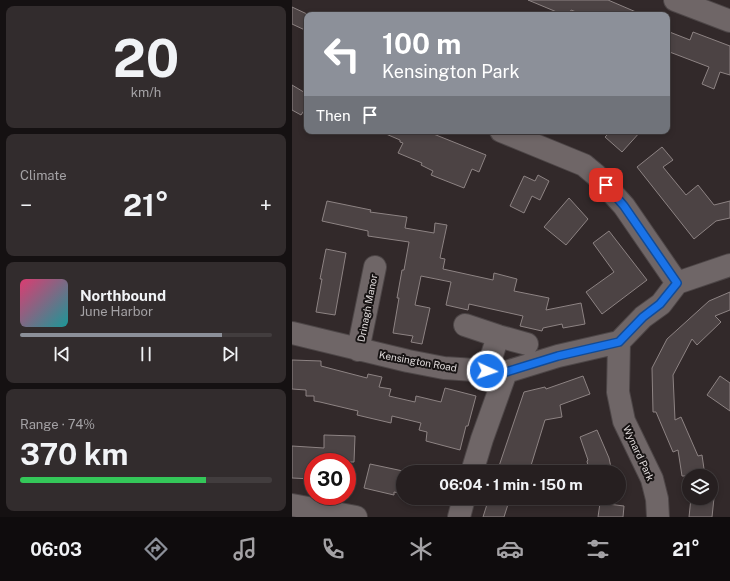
<!DOCTYPE html>
<meta charset="utf-8">
<style>
:root{--surface:#261f20;--page:#322c2d;--text:#f1f3f6;--muted:#a4a2a5;--line:#423d3e;--accent:#8c9099}
body{margin:0;font-family:"Public Sans",sans-serif;background:var(--page);color:var(--text);height:100vh;display:flex;flex-direction:column;font-size:15px;white-space:nowrap}
*{box-sizing:border-box;margin:0}
p{font-size:13px;color:var(--muted)}
.icon{flex:none;width:22px;height:22px;fill:none;stroke:currentColor;stroke-width:2;stroke-linecap:round;stroke-linejoin:round}
.map{position:relative;flex:1;overflow:hidden}
.sheet{display:flex;flex-direction:column;gap:6px;padding:6px;background:#151112;width:292px}
.sheet>*{flex:none}
.guide{position:absolute;left:12px;top:12px;width:366px;height:122px;border-radius:8px;box-shadow:0 2px 6px #0003,0 0 0 1px var(--line);background:#8c9099;color:#fff;overflow:hidden}
.tools{position:absolute;left:390px;top:469px;display:grid;gap:8px}
.tools a{display:grid;place-items:center;width:36px;height:36px;border-radius:50%;background:var(--surface);box-shadow:0 2px 6px #0003,0 0 0 1px var(--line);font-size:20px}
.speed{position:absolute;left:12px;top:453px;display:flex;gap:8px;font-size:20px;font-weight:700;text-align:center}
.speed>*{display:grid;place-content:center;width:52px;height:52px;border-radius:50%;background:var(--surface);box-shadow:0 2px 6px #0003,0 0 0 1px var(--line);line-height:1}
.speed .limit{border:6px solid #d22;background:#fff;color:#111}
.pin{position:absolute;display:grid;place-items:center;width:34px;height:34px;color:#fff;margin:-17px;border-radius:8px;box-shadow:0 2px 6px #0006}
.me{position:absolute;width:44px;margin:-22px;rotate:93deg;stroke-linejoin:round;filter:drop-shadow(0 0 3px #0008)}
.turn{display:flex;align-items:center;gap:14px;height:84px;padding:0 12px;font-size:18px}
.turn .icon{width:52px;height:52px;stroke-width:2.5}
.turn b{display:block;font-size:28px;line-height:34px}
.then{display:flex;align-items:center;height:38px;padding:0 12px;background:#0003;gap:8px;font-size:15px}
.big{font-size:30px;font-weight:700;line-height:1.1}
.sheet .card{flex:1;display:flex;flex-direction:column;justify-content:center;gap:6px;min-width:0;padding:0 14px;border-radius:8px;background:var(--page)}
.sheet .dial{align-items:center;gap:0}
.dial b{font-size:52px;line-height:1}
.song{display:flex;align-items:center;gap:12px}
.cover{width:48px;height:48px;border-radius:6px;background:linear-gradient(135deg,hsl(340 70% 55%),hsl(180 70% 35%))}
.played{height:4px;border-radius:2px;background:linear-gradient(90deg,var(--accent) 80%,var(--line) 80%)}
.keys{display:flex;justify-content:space-around;direction:ltr}
.heat{display:flex;justify-content:space-between;align-items:center;font-size:22px;direction:ltr}
.charge{height:6px;border-radius:3px;background:linear-gradient(90deg,#34c759 74%,var(--line) 0)}
.trip{position:absolute;left:104px;top:465px;width:230px;height:40px;border-radius:20px;background:var(--surface);box-shadow:0 2px 6px #0003,0 0 0 1px var(--line);font-weight:700;line-height:40px;text-align:center}
.tab-bar{display:flex;height:64px;justify-content:space-around;align-items:center;background:#0f0c0d;color:var(--muted)}
.tab-bar .icon{width:28px;height:28px}
.tab-bar .active{color:var(--accent)}
.tab-bar b{font-size:18px;color:var(--text)}
main{display:flex;flex:1;min-height:0}
.map>svg:first-child{display:block}
</style>
<main>
<section class="sheet">
<div class="card dial"><b>20</b><p>km/h</p></div>
<div class="card"><p>Climate</p>
<div class="heat"><a>−</a><b class="big">21°</b><a>+</a></div>
</div>
<div class="card">
<div class="song"><i class="cover"></i><div><b>Northbound</b><p>June Harbor</p></div></div>
<div class="played"></div>
<div class="keys"><svg class="icon" aria-label="previous" viewBox="0 0 24 24"><path d="M18 5L8 12l10 7zM5 5v14"/></svg><svg class="icon" aria-label="pause" viewBox="0 0 24 24"><path d="M8 5v14M16 5v14"/></svg><svg class="icon" aria-label="next" viewBox="0 0 24 24"><path d="M6 5l10 7-10 7zM19 5v14"/></svg></div>
</div>
<div class="card"><p>Range · 74%</p><b class="big">370 km</b><div class="charge"></div></div>
</section>
<div class="map">
<svg width="438" height="517" viewBox="0 0 438 517">
<rect width="100%" height="100%" fill="#32292a"/>
<path fill="#4c4344" stroke="#8d8383" d="M236,0H316L351,15H292L279,10L277,15H272Z
M0,7L15,14V31L0,24Z
M375,31L398,40L401,32L438,46V75L428,72L422,89L410,84L417,67L375,51Z
M0,85L15,94V106L9,115L0,110Z
M87,131H134L194,155L187,172L180,169L172,188L139,175L141,171L129,165L130,163L106,153L111,143L108,142V140Z
M319,131H349L330,152L313,137Z
M370,147L381,160L371,167L394,195L406,185L422,205L438,201V218L424,221L402,239L345,167Z
M246,175L257,181L248,200L240,196L232,213L218,206L232,176L243,181Z
M277,198L296,219L274,245L252,227Z
M35,201L79,210L78,212L115,217L113,228L142,233L143,223L155,225L148,258L153,259L151,269L201,280L202,273L225,279L222,291L257,298L254,310L289,303L293,324L271,328L270,324L251,328L250,331L228,326L231,316L177,304L176,310L154,305L159,282L129,276L123,305L138,308L130,344L119,342L121,336L101,333L107,298H105L110,270H112L117,242L76,236V231L30,221Z
M317,231L355,280L310,314L294,292L322,272L301,243Z
M34,249L54,253L43,315L24,312L30,279H28Z
M438,292V310L423,316L429,322L405,345L400,339L381,375L383,420L389,417L406,456L410,455L413,476H390L386,450L381,452L364,412H361L360,368L375,339L417,301Z
M0,360L29,361V366L75,378L76,374L90,377L87,387L99,389L97,396L123,402L124,396L149,402L153,388L184,396L176,426H174L168,450L134,441L135,432L127,430L129,423L100,416L99,423L65,415L66,411L28,402L22,401V396H14V390L0,389Z
M291,376L298,394L268,405L270,417L253,420L237,472H205L232,392L253,387L254,389Z
M428,376L438,383V411L415,395Z
M305,430L317,458L320,472H297L295,461L296,460L288,437Z
M32,435L63,436L62,462H21V479L0,478V446L32,448Z
M78,464L111,471V494L102,492V495L72,488Z
M197,498H218L212,517H191Z
M399,498H422L420,517H397Z
M308,503L332,506L331,517H306Z"/>
<g fill="none" stroke-linecap="round" stroke-linejoin="round">
<defs>
<path id="minor" d="M383,0L438,21
M209,131L292,165L304,175L332,206L385,283
M173,325L206,336L195,371
M0,333L116,361L152,368L214,372L266,356L327,342L351,317L369,304L385,283L438,265
M206,336L235,344
M327,342L326,392L332,421L360,479L365,499L366,517
M66,350L83,267
M180,472L190,439L214,372
M0,505L64,517
M167,517L172,498"/>
</defs>
<use href="#minor" stroke="#4d4647" stroke-width="24"/>
<use href="#minor" stroke="#6f6667" stroke-width="22"/>
</g>
<g fill="none" stroke-linecap="round" stroke-linejoin="round">
<defs>
<path id="route" d="M195,371L214,372L266,356L327,342L351,317L368,304L385,283L332,206L314,185"/>
</defs>
<use href="#route" stroke="#114b97" stroke-width="10"/>
<use href="#route" stroke="#1a73e8" stroke-width="7"/>
</g>
<g text-anchor="middle" stroke-width="4" stroke-linejoin="round" paint-order="stroke">
<g font-size="10" fill="#e0dbdb" stroke="#171313">
<text transform="translate(75 308) rotate(-79)" y="4">Drinagh Manor</text>
<text transform="translate(126 361) rotate(10)" y="4">Kensington Road</text>
<text transform="translate(347 453) rotate(65)" y="4">Wynard Park</text>
</g>
</g>
</svg>
<div class="tools">
<a><svg class="icon" aria-label="layers" viewBox="0 0 24 24"><path d="M12 4l9 5-9 5-9-5zM3 14l9 5 9-5"/></svg></a>
</div>
<div class="speed"><div class="limit">30</div></div>
<div class="pin" style="left:314px;top:185px;background:#d93025"><svg class="icon" aria-label="arrive" viewBox="0 0 24 24"><path d="M6 21V4h12l-3 4 3 4H6"/></svg></div>
<svg class="me" style="left:195px;top:371px" viewBox="-20 -20 40 40"><circle r="17" fill="#1a73e8" stroke="#fff" stroke-width="3"/><path d="M0-11L8 9 0 5-8 9z" fill="#fff"/></svg>
<div class="trip">06:04 · 1 min · 150 m</div>
<div class="guide">
<div class="turn"><svg class="icon" aria-label="left" viewBox="0 0 24 24"><path d="M17 20v-9H6M10 6l-5 5 5 5"/></svg><div><b>100 m</b>Kensington Park</div></div>
<div class="then">Then<svg class="icon" aria-label="arrive" viewBox="0 0 24 24"><path d="M6 21V4h12l-3 4 3 4H6"/></svg></div>
</div>
</div>
</main>
<nav class="tab-bar">
<b>06:03</b>
<svg class="icon active" aria-label="directions" viewBox="0 0 24 24"><path d="M12 3l9 9-9 9-9-9zM9 14v-3h6M13 9l2 2-2 2"/></svg>
<svg class="icon" aria-label="music" viewBox="0 0 24 24"><path d="M9 18V5l10-2v13"/><circle cx="6" cy="18" r="3"/><circle cx="16" cy="16" r="3"/></svg>
<svg class="icon" aria-label="phone" viewBox="0 0 24 24"><path d="M5 4h4l2 5-3 2q2 4 5 5l2-3 5 2v4C11 20 4 13 5 4z"/></svg>
<svg class="icon" aria-label="climate" viewBox="0 0 24 24"><path d="M12 3v18M4 7l16 10M4 17L20 7"/></svg>
<svg class="icon" aria-label="car" viewBox="0 0 24 24"><path d="M5 17H2v-5l4-1 3-4h7l3 4 3 1v5h-3M9 17h6M6 11h13"/><circle cx="7" cy="17" r="2"/><circle cx="17" cy="17" r="2"/></svg>
<svg class="icon" aria-label="filters" viewBox="0 0 24 24"><path d="M4 7h16M4 17h16"/><circle cx="9" cy="7" r="2"/><circle cx="15" cy="17" r="2"/></svg>
<b>21°</b>
</nav>
